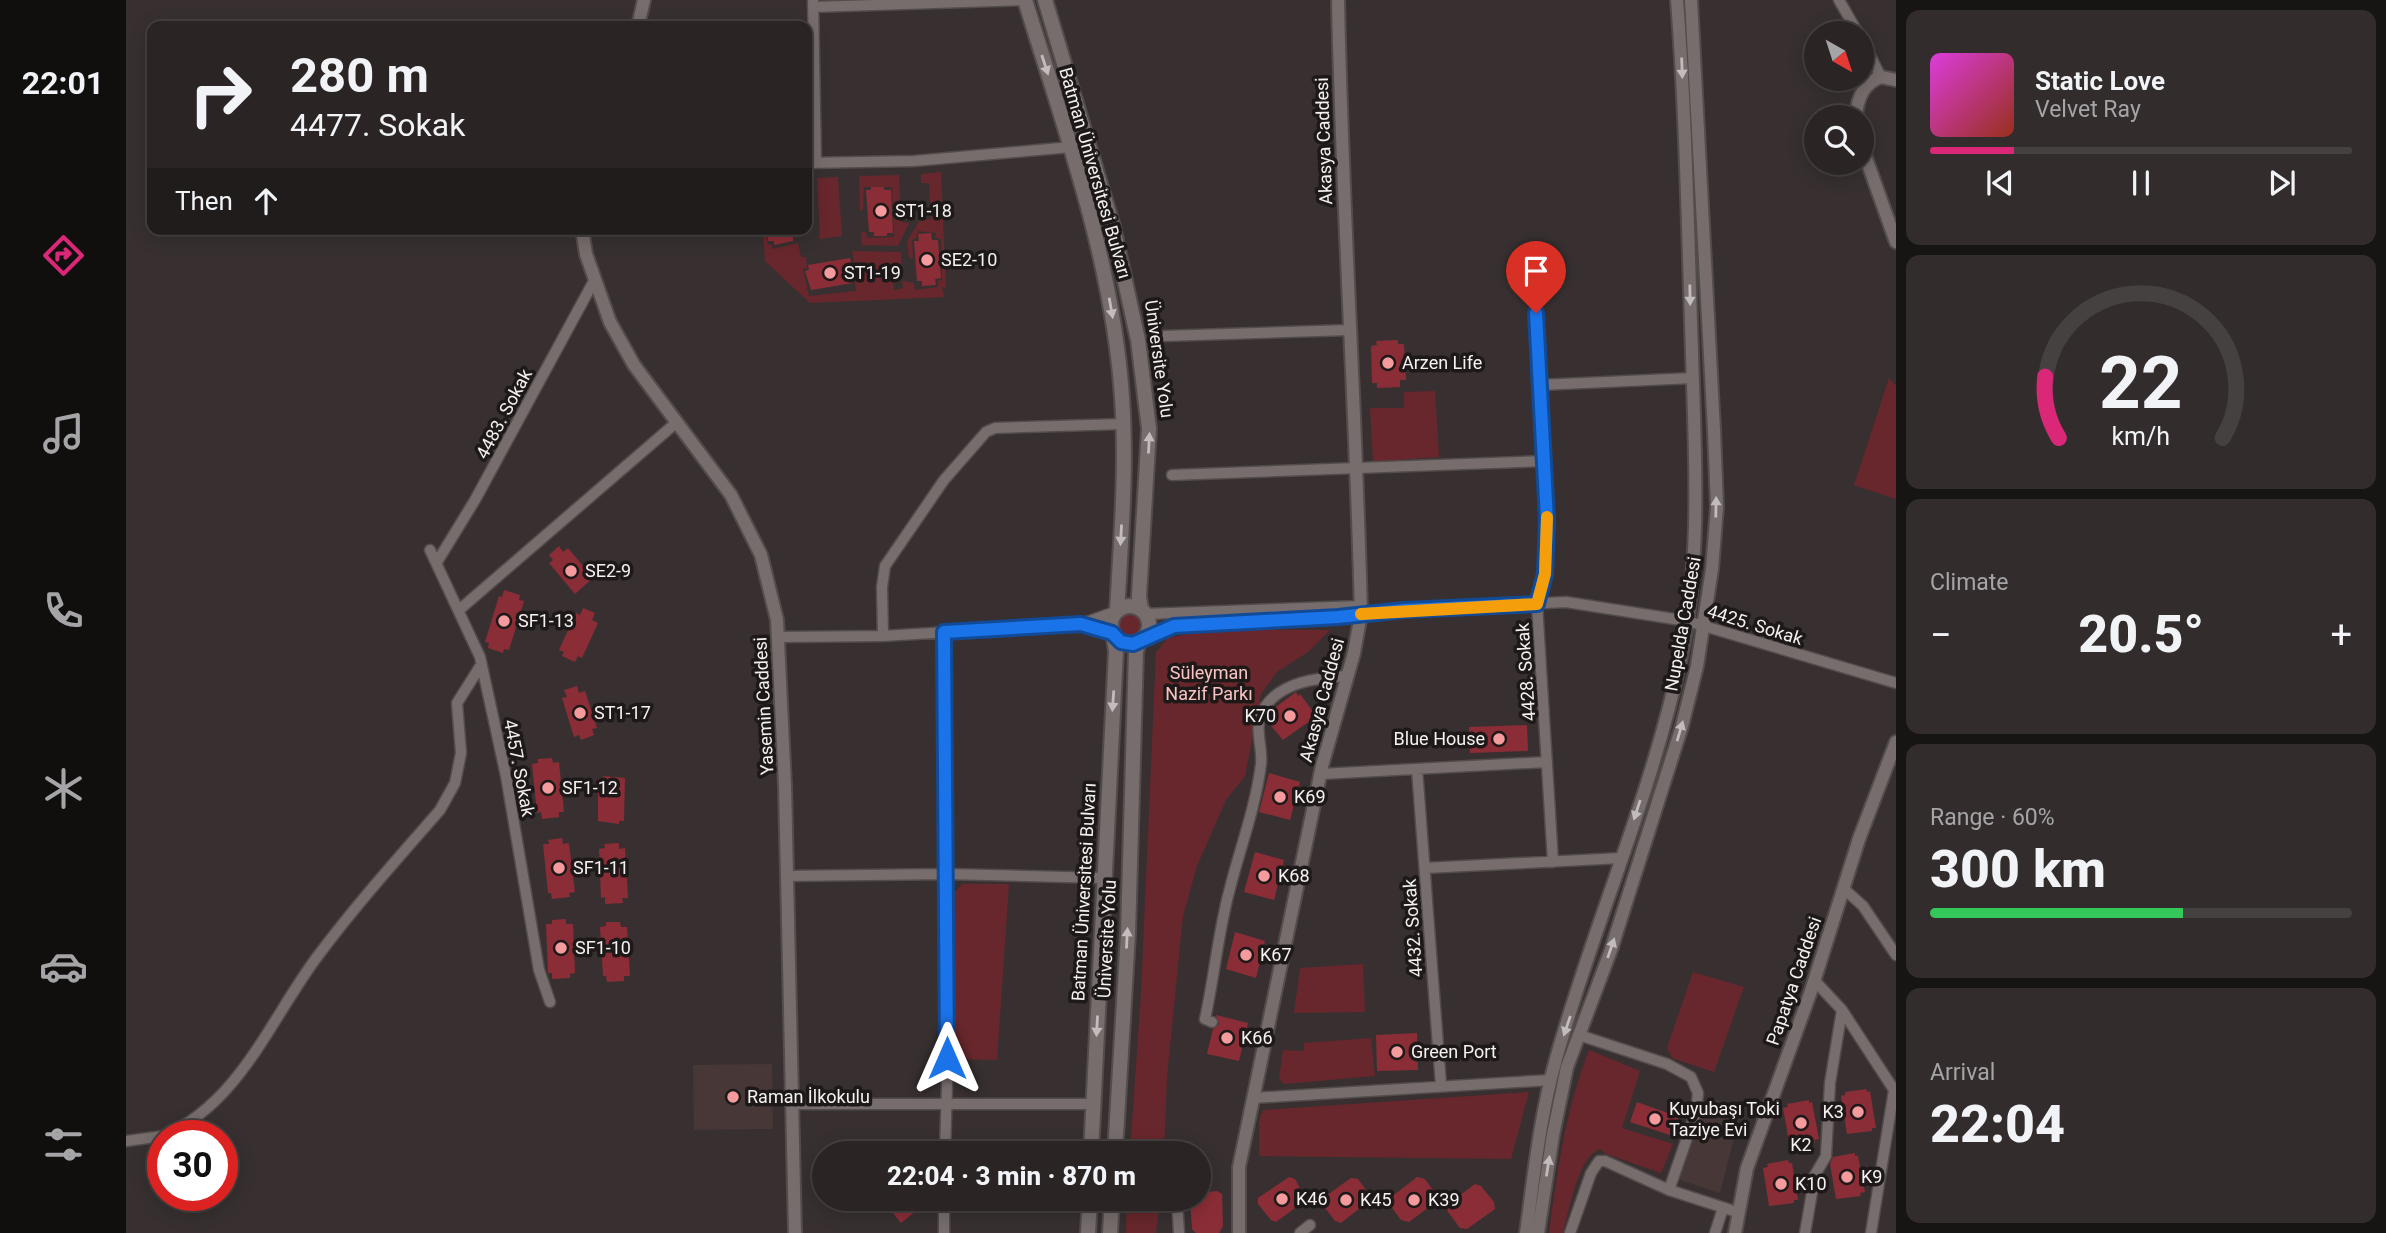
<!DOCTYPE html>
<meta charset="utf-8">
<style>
:root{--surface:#2a2424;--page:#322c2c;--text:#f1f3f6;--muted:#a5a4a6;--line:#464141;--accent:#db2777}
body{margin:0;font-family:Roboto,sans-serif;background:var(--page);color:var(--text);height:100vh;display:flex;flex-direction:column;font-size:26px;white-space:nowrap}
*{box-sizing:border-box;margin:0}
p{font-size:23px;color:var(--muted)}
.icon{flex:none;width:38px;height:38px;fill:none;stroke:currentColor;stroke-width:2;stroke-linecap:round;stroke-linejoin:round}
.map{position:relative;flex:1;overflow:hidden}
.side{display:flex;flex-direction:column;gap:10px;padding:10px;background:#171414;width:490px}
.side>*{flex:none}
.banner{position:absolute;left:21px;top:21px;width:665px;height:214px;border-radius:14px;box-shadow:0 4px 18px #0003,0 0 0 2px var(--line);background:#2a2424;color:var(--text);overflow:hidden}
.needle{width:46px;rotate:141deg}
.buttons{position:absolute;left:1678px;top:21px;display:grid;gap:14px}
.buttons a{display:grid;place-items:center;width:70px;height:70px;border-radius:50%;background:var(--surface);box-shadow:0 4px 18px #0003,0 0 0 2px var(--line);font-size:35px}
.speed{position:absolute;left:21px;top:1120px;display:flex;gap:14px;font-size:35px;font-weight:700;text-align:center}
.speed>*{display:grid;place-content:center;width:91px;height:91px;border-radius:50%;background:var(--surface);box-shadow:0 4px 18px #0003,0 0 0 2px var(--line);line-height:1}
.speed .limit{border:10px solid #d22;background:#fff;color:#111}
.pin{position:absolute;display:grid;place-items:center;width:60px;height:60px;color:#fff;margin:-72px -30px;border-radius:50% 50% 50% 0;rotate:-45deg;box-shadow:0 0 7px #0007}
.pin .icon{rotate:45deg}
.me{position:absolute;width:77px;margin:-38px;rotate:0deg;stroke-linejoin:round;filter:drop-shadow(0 0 5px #0008)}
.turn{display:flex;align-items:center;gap:24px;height:147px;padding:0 28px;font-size:32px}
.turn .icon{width:91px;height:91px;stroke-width:2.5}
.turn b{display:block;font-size:49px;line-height:60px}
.then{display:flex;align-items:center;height:66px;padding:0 28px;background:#0003;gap:14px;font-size:26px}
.big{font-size:52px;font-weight:800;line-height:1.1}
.side .widget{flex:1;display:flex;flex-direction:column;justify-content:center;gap:10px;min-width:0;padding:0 24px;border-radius:14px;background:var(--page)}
.side .dial{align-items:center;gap:0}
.dial svg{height:182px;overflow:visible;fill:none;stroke:var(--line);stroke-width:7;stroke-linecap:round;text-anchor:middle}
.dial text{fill:var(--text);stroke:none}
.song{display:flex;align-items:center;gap:21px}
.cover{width:84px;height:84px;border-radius:10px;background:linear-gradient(135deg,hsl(300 70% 55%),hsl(10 70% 35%))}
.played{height:7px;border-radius:4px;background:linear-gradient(90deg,var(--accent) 20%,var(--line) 20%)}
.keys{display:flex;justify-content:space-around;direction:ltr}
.heat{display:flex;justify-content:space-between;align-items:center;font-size:38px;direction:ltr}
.charge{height:10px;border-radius:5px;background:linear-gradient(90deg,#34c759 60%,var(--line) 0)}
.trip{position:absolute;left:686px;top:1141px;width:399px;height:70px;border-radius:35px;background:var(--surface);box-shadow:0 4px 18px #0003,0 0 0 2px var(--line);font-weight:800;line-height:70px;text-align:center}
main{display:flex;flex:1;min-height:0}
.tab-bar{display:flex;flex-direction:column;width:126px;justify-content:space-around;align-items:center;background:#110e0e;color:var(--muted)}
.tab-bar .icon{width:49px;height:49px}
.tab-bar .on{color:var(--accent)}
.tab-bar b{font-size:32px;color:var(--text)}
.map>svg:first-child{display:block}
</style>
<main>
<nav class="tab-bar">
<b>22:01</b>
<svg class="icon on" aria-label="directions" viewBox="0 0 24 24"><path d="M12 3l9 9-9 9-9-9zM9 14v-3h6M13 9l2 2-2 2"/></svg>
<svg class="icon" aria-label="music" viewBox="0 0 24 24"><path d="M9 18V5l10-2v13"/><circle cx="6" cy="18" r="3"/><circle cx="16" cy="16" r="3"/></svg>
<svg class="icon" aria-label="phone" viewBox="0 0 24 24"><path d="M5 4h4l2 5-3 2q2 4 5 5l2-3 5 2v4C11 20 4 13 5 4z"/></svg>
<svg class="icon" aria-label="climate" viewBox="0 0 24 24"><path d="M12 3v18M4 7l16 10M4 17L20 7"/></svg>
<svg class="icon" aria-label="car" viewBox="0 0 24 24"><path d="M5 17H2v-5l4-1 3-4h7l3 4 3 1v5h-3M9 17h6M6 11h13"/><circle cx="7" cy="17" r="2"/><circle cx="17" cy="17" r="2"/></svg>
<svg class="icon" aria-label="filters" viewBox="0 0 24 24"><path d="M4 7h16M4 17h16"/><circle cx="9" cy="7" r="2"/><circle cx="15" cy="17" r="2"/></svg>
</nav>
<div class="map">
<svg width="1770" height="1233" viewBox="0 0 1770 1233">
<rect width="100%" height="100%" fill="#383030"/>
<path fill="#473737" d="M646,1064L647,1129L568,1130L567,1065Z
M1581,1098L1616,1106L1594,1193L1551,1179Z"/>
<path fill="#68272c" d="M815,172L820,288L816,287L818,297L684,303L639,261L637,229H640L642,245L645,244L647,249L672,243L675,257H680L681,268L677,269L683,296L730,291L729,277L731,276L726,251L775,252L776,267L767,269L768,290L777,288L776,281L788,283L789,290L812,287V281L816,280L815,239L809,238L810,233L792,231L790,238L786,240L787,258H783L781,242L793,221L805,219L803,183H795V174Z
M773,175L775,222L783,223L772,246L736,245L735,232H740L741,238L768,237L766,187H738L737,210H734L733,176Z
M712,177L716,236L694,239L691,178Z
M1763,378L1770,386V499L1728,485Z
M1309,391L1313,457L1247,462L1244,408H1278V392Z
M988 625a15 15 0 1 1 30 0a15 15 0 1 1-30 0Z
M1085,629L1204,630L1182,652L1151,672L1135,694L1119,776L1100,800L1071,866L1057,916L1041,1077L1038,1153H1004L1015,993L1030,652L1042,638Z
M836,884H883L871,1060L828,1059V893Z
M1237,964L1239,1012L1168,1013L1174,968Z
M1567,972L1618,987L1588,1072L1546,1058L1541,1048Z
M1245,1038L1249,1076L1158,1084L1153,1079L1157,1050L1178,1051V1043Z
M1463,1050L1514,1071L1496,1128L1547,1144L1535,1173L1480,1154L1474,1149C1452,1156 1443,1211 1437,1233H1423C1431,1172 1440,1108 1463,1050Z
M1403,1092L1385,1159L1133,1156V1120L1137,1110Z
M1001,1199H1034L1030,1233H1000Z"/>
<path fill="#8b2d36" d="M745,187H758V190H765L767,233H761V236H748V232H743L740,190H745Z
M642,229H667V241L648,245V241H642Z
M805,233L806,240H812L815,278L809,279L810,285L796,286V281H791L788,241H793L792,234Z
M724,258L729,275L726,276L727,283L685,290L679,271L683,270L682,265Z
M1272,340V344H1278L1280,380H1274V387L1251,388V383H1246L1245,346L1251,345L1250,341Z
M433,546L437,552L442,548L467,578L449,594L423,563L427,560L423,555Z
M378,590L394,595L393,600L398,601L383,650L378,649L377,653L362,648L363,643L359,642L373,596L376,597Z
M457,608L469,613L466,620L472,623L456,658L452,656L449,662L436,656L438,652L433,650L450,613L454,615Z
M451,686L453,693L459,691L471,728L466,729L468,735L455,740L453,735L448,737L436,698L441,697L438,690Z
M1170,692L1172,696L1174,694L1188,713L1186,715L1188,718L1157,740L1141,721L1147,709Z
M1401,725L1402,751L1344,753L1343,727Z
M426,758L427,763L433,762L438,812H433V817L416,819L415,812L411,813L406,764L412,763V759Z
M1143,773L1174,782L1164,820L1133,812Z
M477,776L499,778L498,821H493V824L472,821V779H477Z
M436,838L437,844L443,843L449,892L443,893L444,897L426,899L425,893H422L417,844H423L422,840Z
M493,843V849L499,848L502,898H496L497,903L479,904V897L475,898L473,849L479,848L478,844Z
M1129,852L1158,860L1148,900L1118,892Z
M440,919V924H447L449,973L444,974V978L426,979V973H422L420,924H426V920Z
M480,922H494L495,927H501L504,976H498V981L481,982L480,976H477L474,927L480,926Z
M1109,932L1139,941L1130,978L1100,969Z
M1090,1015L1122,1023L1113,1061L1081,1054L1087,1029L1093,1024Z
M1291,1033L1292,1070L1251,1071L1250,1035Z
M1740,1089L1741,1092L1744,1091L1750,1128H1746V1131L1721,1134L1715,1096L1719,1095V1092Z
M1683,1100V1103L1686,1102L1693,1139L1688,1140L1689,1143L1664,1147L1657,1108L1662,1107L1661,1104Z
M1511,1102L1553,1117L1547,1136L1504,1122Z
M1729,1153V1156H1732L1739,1192L1734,1193L1735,1196L1710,1199L1704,1164L1707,1157Z
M1662,1160L1663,1163H1666L1672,1200H1668V1203L1643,1206L1637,1168L1642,1167L1641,1164Z
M1163,1177L1169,1179L1180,1200L1150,1222L1145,1220L1132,1204V1198Z
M1291,1177L1299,1179L1311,1196V1201L1283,1222L1275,1220L1264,1205V1198Z
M1225,1178L1232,1179L1243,1194V1201L1215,1223L1209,1221L1196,1204L1197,1198Z
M1349,1184L1355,1186L1368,1202L1369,1209L1341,1229L1334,1228L1322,1212L1321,1205Z
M1091,1191L1096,1194L1097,1226L1093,1233H1070L1066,1229L1064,1199H1073V1193Z
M756,1199H789L795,1207L775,1223Z"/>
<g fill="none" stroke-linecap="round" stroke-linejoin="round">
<defs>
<path id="minor" d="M687,0L690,162
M1713,0L1732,33
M687,7L898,0
M1736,40L1755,77
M681,163L788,161L945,147
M1410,313L1421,520L1419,574L1411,604L1427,862
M1038,336L1224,330
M1414,385L1567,378
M1046,475L1418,461
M304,550L354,657L380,776L413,970L424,1002
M311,562L349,500L469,279
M333,610L551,422
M1019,614L1234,606
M818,632L821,1085L819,1153
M987,633L955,624L991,611
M757,636L756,587L759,566L818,480L860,432L869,428L997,424
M652,637L757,636L955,624
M1018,638L1048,626L1212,617L1278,610L1440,602L1561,621L1770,683
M1291,769L1315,1085
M1195,774L1421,762
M1299,868L1496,858
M661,876L821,874L979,878
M1717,888L1737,906L1770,955
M1688,980L1716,1010L1770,1093
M1086,1022L1079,1019C1087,982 1091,945 1099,909C1109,861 1129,813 1135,764C1137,745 1126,726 1139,707C1156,681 1193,678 1220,676
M1453,1035L1541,1064L1565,1077L1572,1093L1570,1112L1543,1190
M1127,1098L1425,1080
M666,1104H967
M37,1136C113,1104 144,1020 191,957C229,906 272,858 314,810L329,783L335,753L331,703L355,665
M0,1141L37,1136
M818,1199V1233
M1051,1199L1053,1233
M1174,1233L1184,1225
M1444,1233L1465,1173L1473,1161H1479L1543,1190L1611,1212
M1589,1233L1597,1208
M1679,1233L1689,1175L1700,1156L1704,1083L1716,1010
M1745,1233L1768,1090"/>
<path id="tertiary" d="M512,26L518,0
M1730,117C1731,99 1737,83 1755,77L1770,80
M1736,147L1770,242
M456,229L460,254L484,322L508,365L605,495L635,555L651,620L659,786L669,1233
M1113,1233V1167L1196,766L1228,653L1235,614C1230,409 1216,205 1212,0
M1400,1233C1408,1175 1414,1116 1430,1059C1467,926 1525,797 1554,661C1576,561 1569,455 1566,353C1562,235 1560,117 1551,0
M1412,1233L1427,1135L1441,1067L1485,950L1556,726L1571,666L1586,569L1591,507L1588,430L1565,0
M1609,1233L1621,1168L1685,991L1733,839L1770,742"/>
<path id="secondary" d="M899,0C939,130 987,261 996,398C1001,468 995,540 991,611
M919,0L987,227L1012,340L1023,429L1013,596L1015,609
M985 625a19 19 0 1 1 38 0a19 19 0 1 1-38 0Z
M965,1153L990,651L987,633
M989,1153L1002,934L1010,651L1013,642
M962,1233L964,1199
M984,1233L986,1199"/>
</defs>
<use href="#minor" stroke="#534c4c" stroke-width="13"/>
<use href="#tertiary" stroke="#534c4c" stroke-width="16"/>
<use href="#secondary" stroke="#534c4c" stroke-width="18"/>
<use href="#minor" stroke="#776d6d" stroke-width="10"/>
<use href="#tertiary" stroke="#776d6d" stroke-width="12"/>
<use href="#secondary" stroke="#776d6d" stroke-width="14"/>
</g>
<defs><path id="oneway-solid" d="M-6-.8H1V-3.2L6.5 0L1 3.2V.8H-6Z" transform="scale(1.75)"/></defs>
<g fill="#c3bcbc">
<use href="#oneway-solid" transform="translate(919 65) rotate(72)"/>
<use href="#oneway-solid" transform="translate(1556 68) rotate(88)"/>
<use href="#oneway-solid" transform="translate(1564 295) rotate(89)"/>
<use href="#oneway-solid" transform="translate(985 308) rotate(80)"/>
<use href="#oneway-solid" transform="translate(1023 443) rotate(-87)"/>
<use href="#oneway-solid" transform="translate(1590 507) rotate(-89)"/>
<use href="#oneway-solid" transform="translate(995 535) rotate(93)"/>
<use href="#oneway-solid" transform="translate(987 701) rotate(94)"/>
<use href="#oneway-solid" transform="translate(1554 731) rotate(-74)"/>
<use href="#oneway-solid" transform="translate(1511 810) rotate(108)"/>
<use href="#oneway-solid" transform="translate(1001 938) rotate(-87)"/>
<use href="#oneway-solid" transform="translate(1485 948) rotate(-71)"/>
<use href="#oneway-solid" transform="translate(971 1026) rotate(93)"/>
<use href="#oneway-solid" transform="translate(1441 1026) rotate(109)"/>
<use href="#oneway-solid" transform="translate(1422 1166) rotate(-81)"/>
</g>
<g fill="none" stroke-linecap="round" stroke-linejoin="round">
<defs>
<path id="route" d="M821,1058L818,632L955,624L986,633L995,642L1007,644L1048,626L1212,617L1278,610L1411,604L1419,574L1421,520L1410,313"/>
</defs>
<use href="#route" stroke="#114b97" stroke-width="18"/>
<use href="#route" stroke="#1a73e8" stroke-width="12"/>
<path stroke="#f59e0b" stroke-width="12" d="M1235,614L1411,604L1419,574L1421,517"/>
</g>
<g fill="#f59b9d" stroke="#1d1919" stroke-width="2.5">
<circle cx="755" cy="211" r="7"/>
<circle cx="801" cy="260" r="7"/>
<circle cx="704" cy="273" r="7"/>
<circle cx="1262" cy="363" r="7"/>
<circle cx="445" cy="571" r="7"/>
<circle cx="378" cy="621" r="7"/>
<circle cx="454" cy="713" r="7"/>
<circle cx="1164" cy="716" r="7"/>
<circle cx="1373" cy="739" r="7"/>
<circle cx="422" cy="788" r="7"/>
<circle cx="1154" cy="797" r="7"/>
<circle cx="433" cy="868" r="7"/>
<circle cx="1138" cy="876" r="7"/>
<circle cx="435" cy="948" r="7"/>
<circle cx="1120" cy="955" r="7"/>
<circle cx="1101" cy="1038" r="7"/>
<circle cx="1271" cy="1052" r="7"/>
<circle cx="607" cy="1097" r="7"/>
<circle cx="1732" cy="1112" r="7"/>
<circle cx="1529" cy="1119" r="7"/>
<circle cx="1675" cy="1123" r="7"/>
<circle cx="1721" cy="1177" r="7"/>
<circle cx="1655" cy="1184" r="7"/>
<circle cx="1156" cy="1199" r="7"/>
<circle cx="1220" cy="1200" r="7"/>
<circle cx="1288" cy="1200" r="7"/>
</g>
<g text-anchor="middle" stroke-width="7" stroke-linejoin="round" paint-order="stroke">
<g font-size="18" fill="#f6f0f0" stroke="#1d1919">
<text transform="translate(1198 141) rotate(-92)" y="6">Akasya Caddesi</text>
<text transform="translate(969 173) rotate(74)" y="6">Batman Üniversitesi Bulvarı</text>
<text transform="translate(1033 359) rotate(82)" y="6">Üniversite Yolu</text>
<text transform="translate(378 414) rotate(-62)" y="6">4483. Sokak</text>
<text transform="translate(1557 624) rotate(-80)" y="6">Nupelda Caddesi</text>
<text transform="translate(1629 625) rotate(17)" y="6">4425. Sokak</text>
<text transform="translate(1400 672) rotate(-94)" y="6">4428. Sokak</text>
<text transform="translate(1196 700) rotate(-75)" y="6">Akasya Caddesi</text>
<text transform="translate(638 706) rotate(-93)" y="6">Yasemin Caddesi</text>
<text transform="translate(393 768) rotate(79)" y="6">4457. Sokak</text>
<text transform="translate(958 892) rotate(-87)" y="6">Batman Üniversitesi Bulvarı</text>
<text transform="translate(1287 928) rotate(-94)" y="6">4432. Sokak</text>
<text transform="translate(981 939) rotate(-87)" y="6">Üniversite Yolu</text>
<text transform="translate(1668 981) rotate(-71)" y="6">Papatya Caddesi</text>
</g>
<g font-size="18" fill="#f6f0f0" stroke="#1d1919" text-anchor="start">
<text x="769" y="217">ST1-18</text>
<text x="815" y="266">SE2-10</text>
<text x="718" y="279">ST1-19</text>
<text x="1276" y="369">Arzen Life</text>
<text x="459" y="577">SE2-9</text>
<text x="392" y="627">SF1-13</text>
<text x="468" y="719">ST1-17</text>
<text x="1150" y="722" text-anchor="end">K70</text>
<text x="1359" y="745" text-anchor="end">Blue House</text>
<text x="436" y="794">SF1-12</text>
<text x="1168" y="803">K69</text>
<text x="447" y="874">SF1-11</text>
<text x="1152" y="882">K68</text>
<text x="449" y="954">SF1-10</text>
<text x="1134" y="961">K67</text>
<text x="1115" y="1044">K66</text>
<text x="1285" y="1058">Green Port</text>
<text x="621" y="1103">Raman İlkokulu</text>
<text x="1543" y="1115">Kuyubaşı Toki<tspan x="1543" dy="21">Taziye Evi</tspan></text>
<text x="1718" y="1118" text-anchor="end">K3</text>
<text x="1675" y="1151" text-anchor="middle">K2</text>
<text x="1735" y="1183">K9</text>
<text x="1669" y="1190">K10</text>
<text x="1170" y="1205">K46</text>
<text x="1234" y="1206">K45</text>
<text x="1302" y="1206">K39</text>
</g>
<g font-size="18" fill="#fac3c3" stroke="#1d1919">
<text x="1083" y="679">Süleyman<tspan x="1083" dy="21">Nazif Parkı</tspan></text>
</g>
</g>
</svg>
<div class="buttons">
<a><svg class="needle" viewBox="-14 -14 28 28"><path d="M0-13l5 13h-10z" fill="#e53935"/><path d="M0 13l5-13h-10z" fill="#a5a4a6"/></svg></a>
<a><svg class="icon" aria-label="search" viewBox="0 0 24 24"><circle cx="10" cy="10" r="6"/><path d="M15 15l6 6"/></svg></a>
</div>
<div class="speed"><div class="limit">30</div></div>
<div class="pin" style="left:1410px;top:313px;background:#d93025"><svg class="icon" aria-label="arrive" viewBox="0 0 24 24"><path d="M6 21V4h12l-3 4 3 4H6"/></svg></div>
<svg class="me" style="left:821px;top:1058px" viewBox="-20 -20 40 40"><path d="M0-17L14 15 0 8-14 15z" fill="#1a73e8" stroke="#fff" stroke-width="4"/></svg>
<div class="trip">22:04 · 3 min · 870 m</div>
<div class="banner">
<div class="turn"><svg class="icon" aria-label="right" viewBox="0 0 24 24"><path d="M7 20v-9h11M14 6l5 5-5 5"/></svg><div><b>280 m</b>4477. Sokak</div></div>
<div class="then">Then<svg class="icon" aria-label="ahead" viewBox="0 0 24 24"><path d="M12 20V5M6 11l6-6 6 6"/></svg></div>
</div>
</div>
<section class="side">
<div class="widget">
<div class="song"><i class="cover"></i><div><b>Static Love</b><p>Velvet Ray</p></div></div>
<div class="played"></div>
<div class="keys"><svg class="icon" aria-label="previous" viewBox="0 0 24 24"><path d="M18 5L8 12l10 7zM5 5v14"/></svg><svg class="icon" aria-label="pause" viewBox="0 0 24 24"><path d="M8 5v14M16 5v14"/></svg><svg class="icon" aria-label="next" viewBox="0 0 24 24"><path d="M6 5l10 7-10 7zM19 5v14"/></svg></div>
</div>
<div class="widget dial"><svg viewBox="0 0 100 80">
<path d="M14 69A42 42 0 1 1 86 69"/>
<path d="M14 69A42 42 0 0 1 8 42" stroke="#db2777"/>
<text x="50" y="56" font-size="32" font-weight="700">22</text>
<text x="50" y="72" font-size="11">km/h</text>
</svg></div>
<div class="widget"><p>Climate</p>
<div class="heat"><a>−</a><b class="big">20.5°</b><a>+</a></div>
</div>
<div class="widget"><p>Range · 60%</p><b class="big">300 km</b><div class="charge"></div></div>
<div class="widget"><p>Arrival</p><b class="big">22:04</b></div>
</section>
</main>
